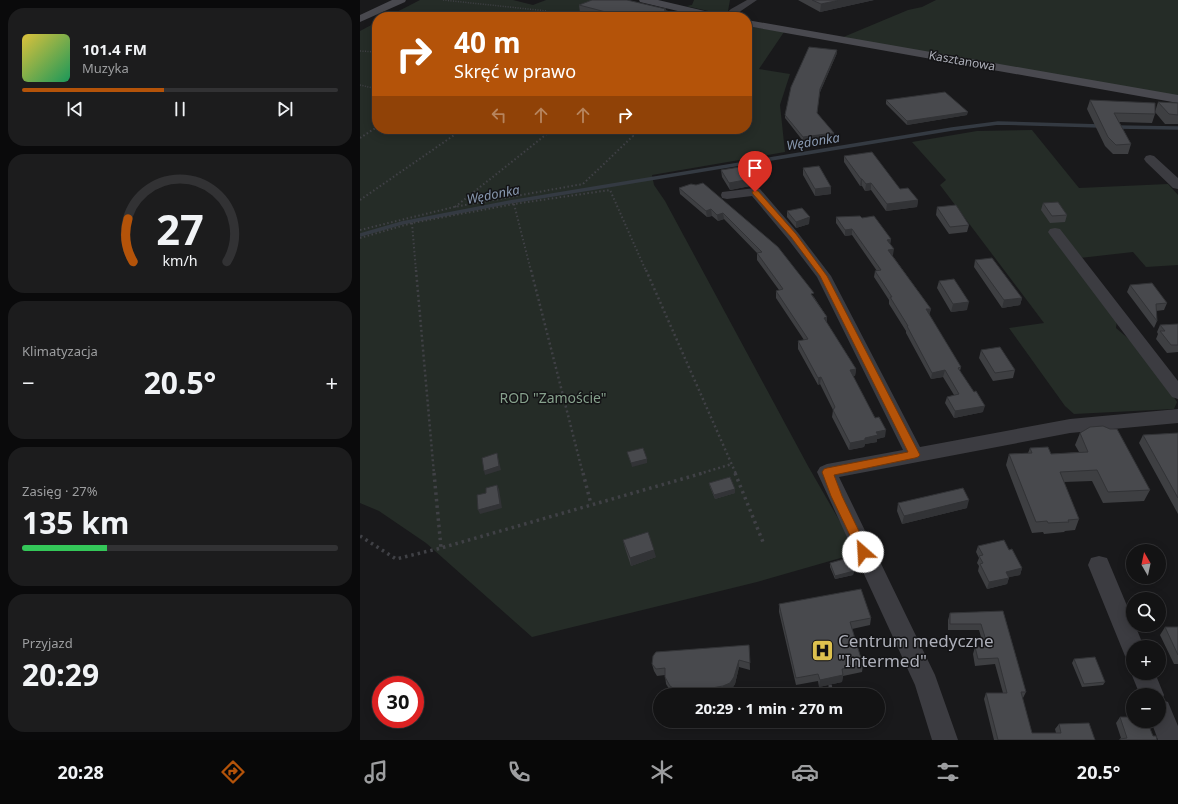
<!DOCTYPE html>
<html lang="pl">
<meta charset="utf-8">
<style>
:root{--surface:#131314;--page:#1c1c1d;--text:#f1f3f6;--muted:#9d9ea0;--line:#323234;--accent:#b45309}
body{margin:0;font-family:"Noto Sans",sans-serif;background:var(--page);color:var(--text);height:100vh;display:flex;flex-direction:column;font-size:15px;white-space:nowrap}
*{box-sizing:border-box;margin:0}
p{font-size:13px;color:var(--muted)}
.icon{flex:none;width:22px;height:22px;fill:none;stroke:currentColor;stroke-width:2;stroke-linecap:round;stroke-linejoin:round}
.map{position:relative;flex:1;overflow:hidden}
.panel{display:flex;flex-direction:column;gap:8px;padding:8px;background:#0a0a0b;width:360px}
.panel>*{flex:none}
.banner{position:absolute;left:12px;top:12px;width:380px;height:122px;border-radius:16px;box-shadow:0 2px 10px #0003,0 0 0 1px var(--line);background:#b45309;color:#fff;overflow:hidden}
.needle{width:26px;rotate:351deg}
.controls{position:absolute;left:766px;top:544px;display:grid;gap:8px}
.controls a{display:grid;place-items:center;width:40px;height:40px;border-radius:50%;background:var(--surface);box-shadow:0 2px 10px #0003,0 0 0 1px var(--line);font-size:20px}
.speed{position:absolute;left:12px;top:676px;display:flex;gap:8px;font-size:20px;font-weight:700;text-align:center}
.speed>*{display:grid;place-content:center;width:52px;height:52px;border-radius:50%;background:var(--surface);box-shadow:0 2px 10px #0003,0 0 0 1px var(--line);line-height:1}
.speed .limit{border:6px solid #d22;background:#fff;color:#111}
.pin{position:absolute;display:grid;place-items:center;width:34px;height:34px;color:#fff;margin:-41px -17px;border-radius:50% 50% 50% 0;rotate:-45deg;box-shadow:0 0 4px #0007}
.pin .icon{rotate:45deg}
.me{position:absolute;width:44px;margin:-22px;rotate:334deg;stroke-linejoin:round;filter:drop-shadow(0 0 3px #0008)}
.turn{display:flex;align-items:center;gap:14px;height:84px;padding:0 16px;font-size:18px}
.turn .icon{width:52px;height:52px;stroke-width:2.5}
.turn b{display:block;font-size:28px;line-height:34px}
.lanes{display:flex;align-items:center;height:38px;padding:0 16px;background:#0003;justify-content:center;gap:20px;direction:ltr}
.lanes .off{opacity:.35}
.big{font-size:30px;font-weight:700;line-height:1.1}
.panel .tile{flex:1;display:flex;flex-direction:column;justify-content:center;gap:6px;min-width:0;padding:0 14px;border-radius:16px;background:var(--page)}
.panel .dial{align-items:center;gap:0}
.dial svg{height:104px;overflow:visible;fill:none;stroke:var(--line);stroke-width:7;stroke-linecap:round;text-anchor:middle}
.dial text{fill:var(--text);stroke:none}
.song{display:flex;align-items:center;gap:12px}
.cover{width:48px;height:48px;border-radius:6px;background:linear-gradient(135deg,hsl(50 70% 55%),hsl(150 70% 35%))}
.played{height:4px;border-radius:2px;background:linear-gradient(90deg,var(--accent) 45%,var(--line) 45%)}
.keys{display:flex;justify-content:space-around;direction:ltr}
.heat{display:flex;justify-content:space-between;align-items:center;font-size:22px;direction:ltr}
.charge{height:6px;border-radius:3px;background:linear-gradient(90deg,#34c759 27%,var(--line) 0)}
.trip{position:absolute;left:293px;top:688px;width:232px;height:40px;border-radius:20px;background:var(--surface);box-shadow:0 2px 10px #0003,0 0 0 1px var(--line);font-weight:700;line-height:40px;text-align:center}
.tabs{display:flex;height:64px;justify-content:space-around;align-items:center;background:#080808;color:var(--muted)}
.tabs .icon{width:28px;height:28px}
.tabs .on{color:var(--accent)}
.tabs b{font-size:18px;color:var(--text)}
main{display:flex;flex:1;min-height:0}
.map>svg:first-child{display:block}
</style>
<main>
<section class="panel">
<div class="tile">
<div class="song"><i class="cover"></i><div><b>101.4 FM</b><p>Muzyka</p></div></div>
<div class="played"></div>
<div class="keys"><svg class="icon" aria-label="previous" viewBox="0 0 24 24"><path d="M18 5L8 12l10 7zM5 5v14"/></svg><svg class="icon" aria-label="pause" viewBox="0 0 24 24"><path d="M8 5v14M16 5v14"/></svg><svg class="icon" aria-label="next" viewBox="0 0 24 24"><path d="M6 5l10 7-10 7zM19 5v14"/></svg></div>
</div>
<div class="tile dial"><svg viewBox="0 0 100 80">
<path d="M14 69A42 42 0 1 1 86 69"/>
<path d="M14 69A42 42 0 0 1 10 36" stroke="#b45309"/>
<text x="50" y="56" font-size="32" font-weight="700">27</text>
<text x="50" y="72" font-size="11">km/h</text>
</svg></div>
<div class="tile"><p>Klimatyzacja</p>
<div class="heat"><a>−</a><b class="big">20.5°</b><a>+</a></div>
</div>
<div class="tile"><p>Zasięg · 27%</p><b class="big">135 km</b><div class="charge"></div></div>
<div class="tile"><p>Przyjazd</p><b class="big">20:29</b></div>
</section>
<div class="map">
<svg width="818" height="740" viewBox="0 0 818 740">
<rect width="100%" height="100%" fill="#19191b"/>
<path fill="#252c27" d="M60,0H153L173,5L186,0H249L216,16L220,17H27Z
M334,0H370L368,11L357,13L326,6L332,5Z
M576,0H818V97L481,38L548,10L562,7Z
M17,22V129H387V26L424,32L399,69L430,74L420,105L425,152L292,175L294,185L305,201L448,466L498,553L397,582L172,637L66,543L19,511L0,503V31Z
M672,130L719,188L808,184L818,195V265L786,267L773,252L711,259L757,319L756,328L785,353L817,402L814,409L714,414L705,406L649,328L684,323L580,185L586,180L552,142L617,131Z"/>
<g fill="none" stroke-linecap="round" stroke-linejoin="round">
<path stroke="#343a42" stroke-width="3.5" d="M756,127L818,128
M0,235L42,223L150,202L592,129L638,123L740,126"/>
<path stroke="#404146" stroke-width="1.5" stroke-dasharray="1 1.5" stroke-linecap="butt" d="M83,0L187,11
M0,51L17,52
M0,85L17,89"/>
<path stroke="#404146" stroke-width="2" stroke-dasharray="1.5 2.5" stroke-linecap="butt" d="M0,138L17,127
M0,200L103,129
M154,204L171,271
M95,207L193,129
M52,223L56,271
M0,230L94,207L223,184L273,136L264,129
M0,238L52,223L154,204L250,190L286,271"/>
<path stroke="#404146" stroke-width="2.5" stroke-dasharray="2 3" stroke-linecap="butt" d="M56,270L74,474
M171,270L223,474
M286,270L376,474
M339,474L372,464"/>
<path stroke="#404146" stroke-width="3.5" stroke-dasharray="2.5 4" stroke-linecap="butt" d="M74,473L81,548
M223,473L231,504
M375,473L403,542
M0,536L36,559L81,548L343,473
M470,685L472,695"/>
<path fill="#3c3c41" fill-rule="evenodd" d="M387,0H397L372,17H362L371,9Z
M790,155L794,156L818,178V189L813,188L786,162L784,159L786,156Z
M395,188L400,189L438,233L471,276L560,447L710,419L818,409V423L710,433L479,477L575,675L598,740H572L555,685L457,472L460,467L467,464L543,450L457,277L428,239L392,196L367,199L362,198L361,195L362,192Z
M695,228L700,229L818,381V399L812,397L690,235L688,232L690,229Z
M739,556L747,558L773,620V625H775L784,647H773V659L765,656L728,565L731,558Z
M773,668V673H795L804,695L802,700L808,702L818,726V740H798L791,721H799V695H780L771,673Z"/>
<path fill="#49494f" fill-rule="evenodd" d="M32,0H46L45,2L0,22V15Z
M279,0H298L362,15L364,17H343L280,2Z
M387,20L818,95V103L387,26Z"/>
</g>
<path fill="#3e3f42" d="M438,0H514L460,12Z
M219,5L306,9V11L322,17H236L220,13Z
M477,53L460,92L457,113L474,133L473,136L443,141L425,118V115Z
M526,100L607,115L547,125L526,104Z
M730,100L795,114L792,123L759,122L771,144L768,154H753L745,146L727,109Z
M798,102L818,103V124H805L795,112Z
M484,156L540,189L558,200L557,207L526,211L511,190L505,191L502,186H500L484,162Z
M443,168L471,187V194L455,196L443,175Z
M361,170L395,178V185L370,190L362,177Z
M336,185L454,297L467,317V323L496,369L495,376H493L525,437L517,439V442L505,444L504,447L489,450L472,417L473,410L460,384L458,385L438,349V341L444,340L416,298V291L419,290L397,260V253L364,219L358,221L352,216L347,217L320,194L319,188Z
M683,203L707,215L705,222L690,223L681,210Z
M577,207L609,225L607,232L589,234L576,215Z
M427,211L449,224L436,228L427,217Z
M476,217L502,218L531,239L530,244L533,255H532L571,309L569,315L601,367L600,371L623,412L594,418L585,403L587,397L594,395L583,377L571,379L546,333V331L529,304V300L514,277L515,271H517L492,235L485,236L476,223Z
M615,260L662,298L660,305L642,308L614,267Z
M579,281L607,310L591,312L577,288Z
M770,285L807,303L804,310L796,311L797,321L794,328L767,292Z
M818,324V352L807,353L796,339L798,334L797,332L800,325Z
M621,350L655,370L653,378L633,381L619,358Z
M720,433L790,490L784,501L743,503L732,481L704,482L719,519L715,530L705,531L704,532L684,534L683,532L672,533L646,465L649,454L668,453L670,448L691,454L719,452L715,445Z
M818,433V514L779,443L783,435Z
M349,483L375,489V493L355,499L350,487Z
M538,503L607,508L542,524L537,511Z
M263,540L296,557L271,566L265,548Z
M618,546L649,550L662,568L660,575L649,577L647,584L627,589L618,571L619,566L617,563L619,558L616,552Z
M470,563L494,571L493,575L475,579L470,567Z
M419,604L511,618L510,625L492,629L503,665L502,672L483,676L482,682L459,687L458,681L436,685L419,612Z
M643,611L666,692L663,698H662L672,733H696L695,729L699,724L735,740H634L624,699L626,693H643L635,664L615,666L613,654L615,647H624L619,630H588V620L590,613Z
M805,627H818V664H814L800,635Z
M389,645L390,670L379,667L375,684L371,690L364,693L352,695H314L311,692L306,684L305,675L297,676L294,671L292,664Z
M714,659L745,682L743,685L722,687L712,663Z
M760,717L793,736L797,740H759L761,738L756,723Z"/>
<path fill="#323336" d="M480,0H514L460,12L461,4Z
M477,50V53L460,92V89Z
M608,112L607,115L547,125V121Z
M474,133L473,136L443,141V137Z
M395,178V185L370,190L369,183Z
M501,179H502V186H500Z
M511,183V190L505,191L506,184Z
M471,187V194L455,196V189Z
M558,200L557,207L526,211L527,204Z
M351,209L352,216L347,217L346,211Z
M363,213L364,219L358,221L357,215Z
M450,217L449,224L436,228V222Z
M492,229V235L485,236V230Z
M531,239L530,245L527,240Z
M534,249L533,255L527,256L528,250Z
M662,298L660,305L642,308L644,300Z
M609,302L607,310L591,312L593,304Z
M566,309H571L569,315Z
M467,317V324L464,318Z
M496,369L495,376L489,377L490,370Z
M585,370L583,377L571,379L572,373Z
M461,377L460,384L458,385V378Z
M625,406L623,412L594,418L595,411Z
M526,430L525,437L517,439V442L505,444L504,447L489,450L490,443L505,438L516,432Z
M137,453L141,470L125,475L124,471Z
M287,459V463L272,467L271,463Z
M137,485L139,489L142,508L120,514L118,510Z
M375,489V493L355,499L354,495Z
M609,500L607,508L542,524L544,516Z
M294,550L296,557L271,566L270,558Z
M662,568L660,575L644,578L646,572Z
M494,571L493,575L475,579V576Z
M649,578L647,584L627,589L629,582Z
M379,660V667L375,684L371,690L364,693L363,686Z
M483,675L482,682L459,687L460,680Z"/>
<path fill="#48494d" stroke="#323336" d="M232,0H267L306,9L304,10L322,16L319,17H265L219,5Z
M452,0H480L461,4Z
M449,47L477,50L460,89L457,113L474,133L443,137L425,115L431,87Z
M585,92L608,112L547,121L526,100Z
M730,100L795,103V114L754,113L771,144L756,145L748,137Z
M798,102L818,103V115L809,114Z
M512,152L540,189L548,188L558,200L527,204L511,183L506,184L502,179H501L484,156Z
M386,166L395,178L369,183L361,170Z
M459,166L471,187L455,189L443,168Z
M343,183L418,247L454,293L451,294L467,317L464,318L496,369L490,370L515,418L519,417L526,430L516,432L518,435L505,438V440L490,443L473,410L475,407L461,377L458,378L438,341L448,339L416,291L423,289L397,253L402,252L363,213L357,215L351,209L346,211L319,188L331,184L336,185Z
M698,202L707,215L692,216L683,203Z
M596,205L609,225L590,227L577,207Z
M442,208L450,217L436,222L427,211Z
M500,216L502,218L514,216L531,239L527,240L534,249L528,250L571,309H566L601,367L598,368L614,392L616,391L625,406L595,411L587,397L599,394L585,370L572,373L547,326H548L530,297H532L515,271L521,270L492,229L485,230L476,217Z
M632,258L662,298L644,300L615,260Z
M594,279L609,302L593,304L579,281Z
M792,283L807,303L796,304L797,321L770,285Z
M818,324V345H811L800,331H805L800,325Z
M640,347L655,370L635,373L621,350Z
M743,426L750,429H757L790,490L748,492L737,470L700,472L719,519L708,520L709,522L688,523L687,521L676,522L649,454L672,453L670,448L688,447L691,454L728,452L720,433L730,427Z
M818,433V498L783,435Z
M283,448L287,459L271,463L267,452Z
M137,453L139,466L124,471L122,458Z
M370,477L375,489L354,495L349,483Z
M137,485L140,504L118,510L117,495L126,493V488Z
M603,488L609,500L544,516L538,503Z
M288,532L294,550L270,558L263,540Z
M644,540L649,550L652,549L662,568L646,572L649,578L629,582L620,564L623,563L619,556L623,555L618,546Z
M488,558L494,571L475,576L470,563Z
M501,589L511,618L490,622L503,665L482,669L483,675L460,680L458,674L436,678L419,604Z
M643,611L666,692H661L672,733H701L699,724L729,723L735,740H638L626,693H647L638,658L618,659L615,647H628L621,624H590V613Z
M805,627H818V655Z
M389,645L390,663L379,660L374,677L370,683L363,686L346,689V691L313,688L310,686L305,677V668L296,669L292,664L293,656L296,652Z
M735,657L745,682L724,684L714,659Z
M760,717H773V721H787L793,736H796L797,740H761L760,739L767,738Z"/>
<path fill="#b45309" stroke="#753606" d="M395,190L398,191L436,234L467,276L560,455L558,457L555,458L474,475L482,496L509,552L507,556L503,557L499,556L498,552L471,496L462,472L464,469L467,468L548,452L460,276L431,237L393,194L392,192Z"/>
<defs>
<symbol id="hospital-square" viewBox="-11 -11 22 22"><rect x="-9" y="-9" width="18" height="18" rx="4" fill="#ddc14e" stroke="#141416"/><path d="M-5-5h3v3.5h4V-5h3V5h-3V1.5h-4V5h-3Z" fill="#111"/></symbol>
</defs>
<g fill-rule="evenodd">
<use href="#hospital-square" x="450" y="638" width="25" height="25"/>
</g>
<g text-anchor="middle" stroke-width="3" stroke-linejoin="round" paint-order="stroke">
<g font-size="12" fill="#adafb9" stroke="#141416">
<text transform="translate(602 61) rotate(10)" y="4">Kasztanowa</text>
</g>
<g font-size="13" font-style="italic" fill="#8898af" stroke="#141416">
<text transform="translate(453 141) rotate(-9)" y="5">Wędonka</text>
<text transform="translate(133 194) rotate(-11)" y="5">Wędonka</text>
</g>
<g font-size="14" fill="#86a18c" stroke="#141416">
<text x="193" y="403">ROD "Zamoście"</text>
</g>
<g font-size="17" fill="#adafb9" stroke="#141416" text-anchor="start">
<text x="478" y="647">Centrum medyczne<tspan x="478" dy="20">"Intermed"</tspan></text>
</g>
</g>
</svg>
<div class="controls">
<a><svg class="needle" viewBox="-14 -14 28 28"><path d="M0-13l5 13h-10z" fill="#e53935"/><path d="M0 13l5-13h-10z" fill="#9d9ea0"/></svg></a>
<a><svg class="icon" aria-label="search" viewBox="0 0 24 24"><circle cx="10" cy="10" r="6"/><path d="M15 15l6 6"/></svg></a>
<a>+</a>
<a>−</a>
</div>
<div class="speed"><div class="limit">30</div></div>
<div class="pin" style="left:395px;top:192px;background:#d93025"><svg class="icon" aria-label="arrive" viewBox="0 0 24 24"><path d="M6 21V4h12l-3 4 3 4H6"/></svg></div>
<svg class="me" style="left:503px;top:552px" viewBox="-20 -20 40 40"><circle r="19" fill="#fff"/><path d="M0-13L10 11 0 6-10 11z" fill="#b45309"/></svg>
<div class="trip">20:29 · 1 min · 270 m</div>
<div class="banner">
<div class="turn"><svg class="icon" aria-label="right" viewBox="0 0 24 24"><path d="M7 20v-9h11M14 6l5 5-5 5"/></svg><div><b>40 m</b>Skręć w prawo</div></div>
<div class="lanes"><svg class="icon off" aria-label="left" viewBox="0 0 24 24"><path d="M17 20v-9H6M10 6l-5 5 5 5"/></svg><svg class="icon off" aria-label="ahead" viewBox="0 0 24 24"><path d="M12 20V5M6 11l6-6 6 6"/></svg><svg class="icon off" aria-label="ahead" viewBox="0 0 24 24"><path d="M12 20V5M6 11l6-6 6 6"/></svg><svg class="icon" aria-label="right" viewBox="0 0 24 24"><path d="M7 20v-9h11M14 6l5 5-5 5"/></svg></div>
</div>
</div>
</main>
<nav class="tabs">
<b>20:28</b>
<svg class="icon on" aria-label="directions" viewBox="0 0 24 24"><path d="M12 3l9 9-9 9-9-9zM9 14v-3h6M13 9l2 2-2 2"/></svg>
<svg class="icon" aria-label="music" viewBox="0 0 24 24"><path d="M9 18V5l10-2v13"/><circle cx="6" cy="18" r="3"/><circle cx="16" cy="16" r="3"/></svg>
<svg class="icon" aria-label="phone" viewBox="0 0 24 24"><path d="M5 4h4l2 5-3 2q2 4 5 5l2-3 5 2v4C11 20 4 13 5 4z"/></svg>
<svg class="icon" aria-label="climate" viewBox="0 0 24 24"><path d="M12 3v18M4 7l16 10M4 17L20 7"/></svg>
<svg class="icon" aria-label="car" viewBox="0 0 24 24"><path d="M5 17H2v-5l4-1 3-4h7l3 4 3 1v5h-3M9 17h6M6 11h13"/><circle cx="7" cy="17" r="2"/><circle cx="17" cy="17" r="2"/></svg>
<svg class="icon" aria-label="filters" viewBox="0 0 24 24"><path d="M4 7h16M4 17h16"/><circle cx="9" cy="7" r="2"/><circle cx="15" cy="17" r="2"/></svg>
<b>20.5°</b>
</nav>
